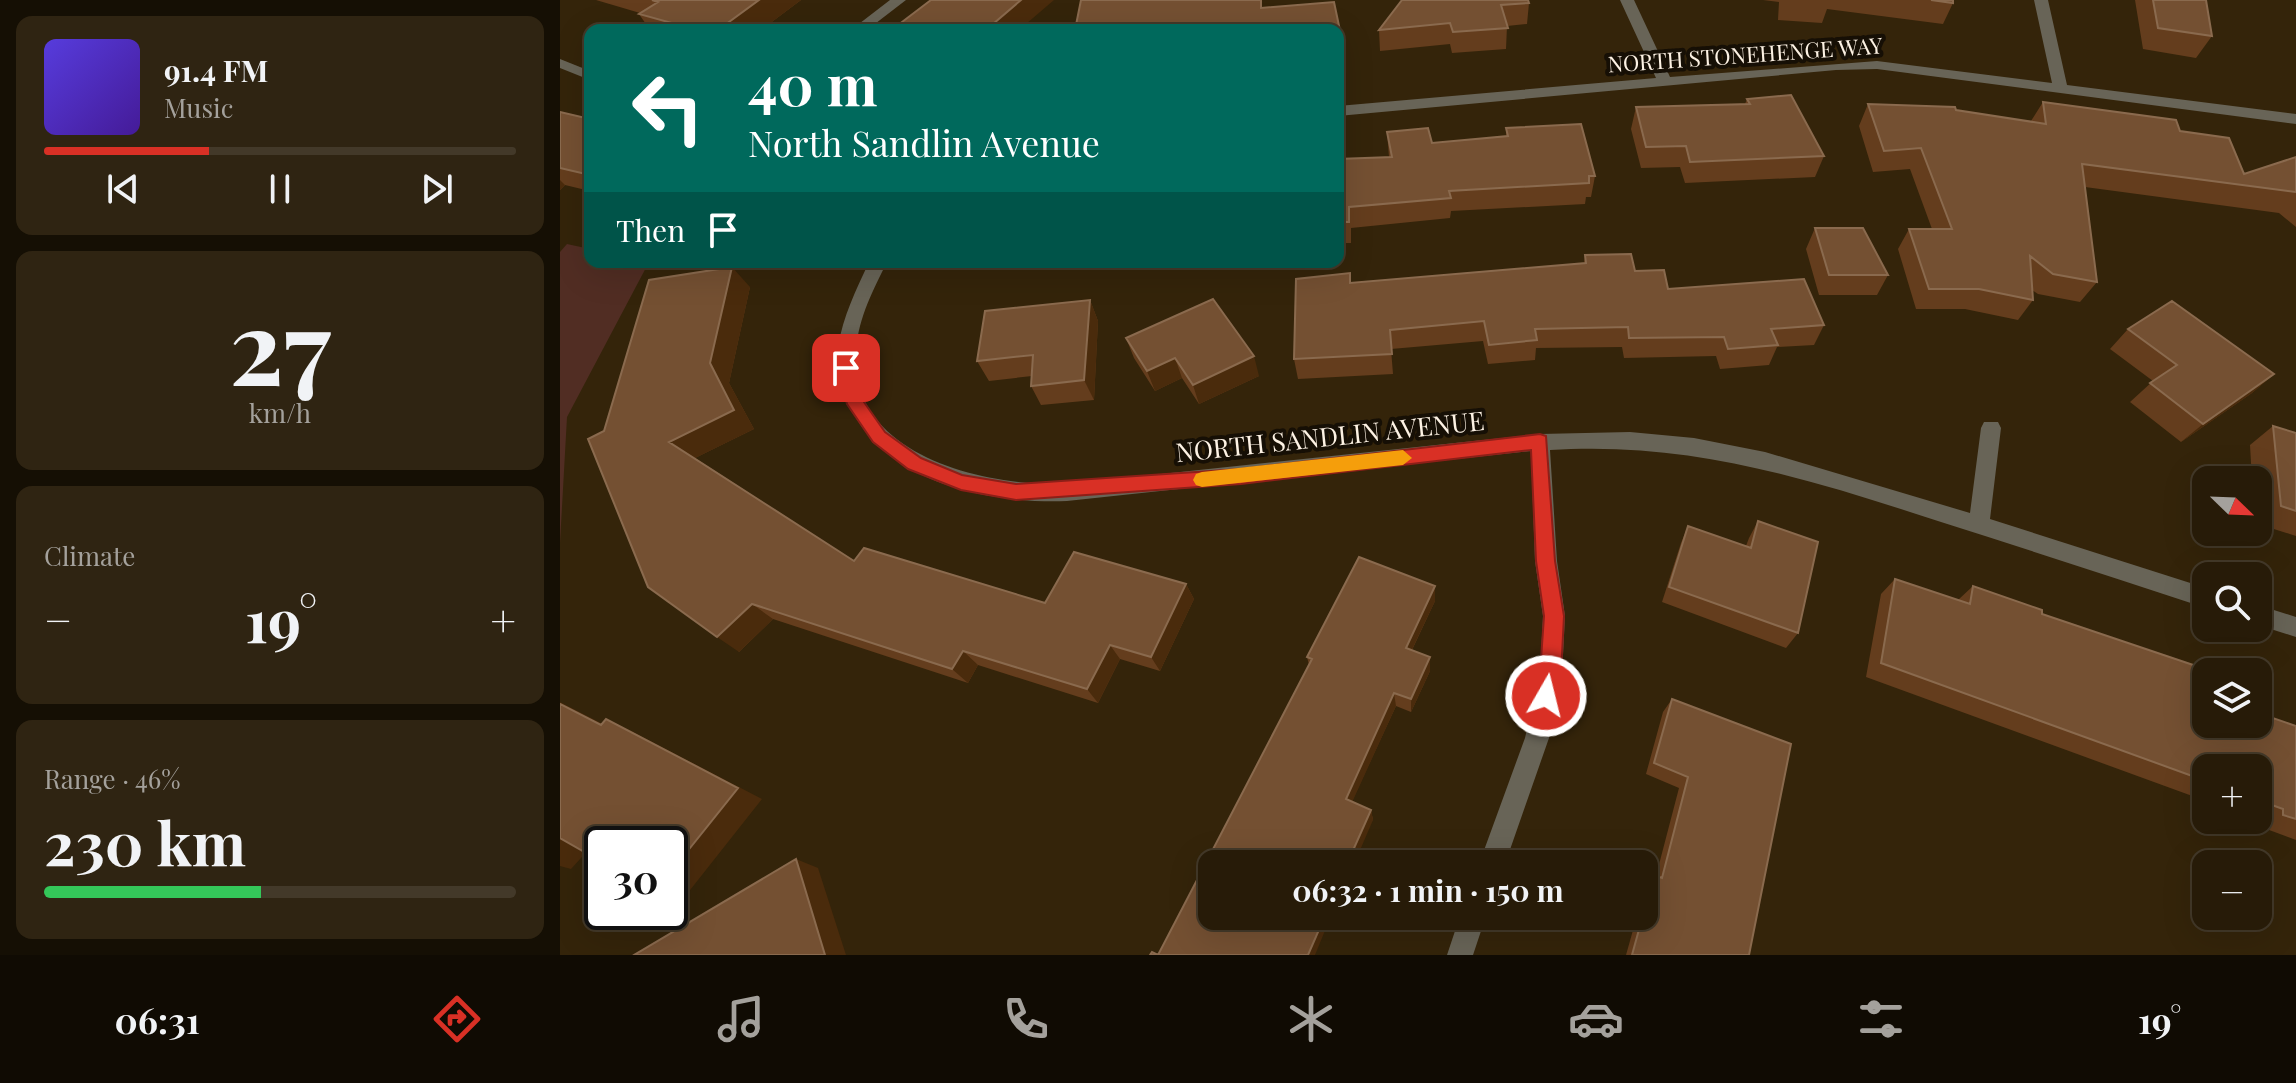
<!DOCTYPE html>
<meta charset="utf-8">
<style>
:root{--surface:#271b08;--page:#2f2412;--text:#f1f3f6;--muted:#a4a19c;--line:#433929;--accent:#d93025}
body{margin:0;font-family:"Playfair Display",serif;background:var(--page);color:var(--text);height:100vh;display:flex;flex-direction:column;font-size:30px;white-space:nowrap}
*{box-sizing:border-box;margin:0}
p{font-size:26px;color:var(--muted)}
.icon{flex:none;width:44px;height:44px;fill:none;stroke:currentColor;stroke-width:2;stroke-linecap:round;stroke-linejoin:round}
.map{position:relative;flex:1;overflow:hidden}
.sheet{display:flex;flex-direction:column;gap:16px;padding:16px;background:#150f04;width:560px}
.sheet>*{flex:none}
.banner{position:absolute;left:24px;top:24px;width:760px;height:244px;border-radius:16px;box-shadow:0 8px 32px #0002,0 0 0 2px var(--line);background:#00695c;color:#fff;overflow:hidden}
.needle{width:52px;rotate:113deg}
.tools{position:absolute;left:1632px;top:466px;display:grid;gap:16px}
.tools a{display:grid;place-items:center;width:80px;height:80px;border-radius:16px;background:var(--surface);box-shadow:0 8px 32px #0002,0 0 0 2px var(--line);font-size:40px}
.speed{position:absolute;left:24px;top:826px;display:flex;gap:16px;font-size:40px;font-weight:700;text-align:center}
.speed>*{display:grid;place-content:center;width:104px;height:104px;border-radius:50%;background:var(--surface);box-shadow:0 8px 32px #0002,0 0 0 2px var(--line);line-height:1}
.speed .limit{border:4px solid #111;border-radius:12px;background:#fff;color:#111}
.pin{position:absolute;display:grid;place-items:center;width:68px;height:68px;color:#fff;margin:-34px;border-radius:16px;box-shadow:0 4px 12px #0006}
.me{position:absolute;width:88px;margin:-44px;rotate:8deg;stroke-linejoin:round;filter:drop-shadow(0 0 6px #0008)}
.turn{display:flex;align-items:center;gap:28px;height:168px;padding:0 32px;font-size:36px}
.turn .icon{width:104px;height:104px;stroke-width:2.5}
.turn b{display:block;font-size:56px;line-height:68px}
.then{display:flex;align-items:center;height:76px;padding:0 32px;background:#0003;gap:16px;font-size:30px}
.big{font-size:60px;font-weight:700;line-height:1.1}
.sheet .widget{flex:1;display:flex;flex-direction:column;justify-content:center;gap:12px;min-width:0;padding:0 28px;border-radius:16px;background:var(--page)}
.sheet .dial{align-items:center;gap:0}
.dial b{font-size:104px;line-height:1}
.song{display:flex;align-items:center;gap:24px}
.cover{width:96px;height:96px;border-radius:12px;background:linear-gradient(135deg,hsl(250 70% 55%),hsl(260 70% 35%))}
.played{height:8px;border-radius:4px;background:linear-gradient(90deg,var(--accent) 35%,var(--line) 35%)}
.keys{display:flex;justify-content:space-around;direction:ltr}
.heat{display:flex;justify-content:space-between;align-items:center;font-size:44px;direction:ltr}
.charge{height:12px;border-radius:6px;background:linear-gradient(90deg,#34c759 46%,var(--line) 0)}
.trip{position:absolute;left:638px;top:850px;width:460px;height:80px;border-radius:16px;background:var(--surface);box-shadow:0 8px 32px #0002,0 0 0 2px var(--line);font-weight:700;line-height:80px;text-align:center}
.tab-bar{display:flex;height:128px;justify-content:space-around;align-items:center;background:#100b03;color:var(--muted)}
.tab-bar .icon{width:56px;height:56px}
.tab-bar .active{color:var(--accent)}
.tab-bar b{font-size:36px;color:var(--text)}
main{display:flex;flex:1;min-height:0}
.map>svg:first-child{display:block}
</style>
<main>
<section class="sheet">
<div class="widget">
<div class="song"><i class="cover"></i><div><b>91.4 FM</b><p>Music</p></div></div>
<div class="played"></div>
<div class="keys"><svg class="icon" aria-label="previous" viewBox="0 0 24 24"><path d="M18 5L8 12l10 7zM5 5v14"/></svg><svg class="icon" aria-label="pause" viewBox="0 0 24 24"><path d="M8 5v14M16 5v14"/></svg><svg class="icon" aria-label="next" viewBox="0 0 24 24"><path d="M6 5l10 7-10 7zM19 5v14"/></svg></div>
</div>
<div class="widget dial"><b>27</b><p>km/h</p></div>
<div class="widget"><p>Climate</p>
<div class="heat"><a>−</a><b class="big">19°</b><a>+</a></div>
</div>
<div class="widget"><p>Range · 46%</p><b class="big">230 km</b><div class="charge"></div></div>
</section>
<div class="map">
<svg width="1736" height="955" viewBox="0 0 1736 955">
<rect width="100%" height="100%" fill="#34240a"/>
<path fill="#512d23" d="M7,244L30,249V262H89L7,417L0,543V252Z"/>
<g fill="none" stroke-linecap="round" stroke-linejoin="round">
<path fill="#686457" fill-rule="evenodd" d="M330,0H346L307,30H291Z
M1060,0H1074L1110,77L1317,61L1492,83L1474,0H1488L1507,85L1736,114V124L1317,69L1276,70L778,116V106L1096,78Z
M0,59L30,71V80L0,68Z
M309,262H327C313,290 299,317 296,349C287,456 425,487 507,484L980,434L1070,432L1134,438L1205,452L1410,513L1421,428L1424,422H1438L1441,428L1430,519L1646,588V608C1558,579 1469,550 1381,522C1249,479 1131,441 990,450L997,561L1005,616L1002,674L989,738L945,864H919L965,738L980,674L983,616L975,561L971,451L507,501C430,504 325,483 290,406C282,388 276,368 278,347C283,316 296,290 309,262Z
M1698,605L1736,617V637L1698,625Z
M900,916H926L913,955H887Z"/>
</g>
<path fill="#643d1d" d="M36,0H241L201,30H90L79,14L80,13Z
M521,0H701L702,8L774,2L782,40L784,62H778V30H515Z
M842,0L969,3L967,24L947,26L946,49L892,53L890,44L820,51L819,30Z
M1203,0H1393V3L1383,24L1267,9L1262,23L1218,20L1219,2Z
M1575,0H1646L1652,36L1636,58L1583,49Z
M342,22L459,30H346Z
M1187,99L1264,156L1255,177L1125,183L1120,167L1081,168L1071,129L1076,107L1185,104Z
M1483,102L1620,131L1684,174L1736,157V227L1719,213L1525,187L1537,282L1520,302L1478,294L1472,290L1473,300L1458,320L1405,309H1356L1338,249L1349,229H1372L1350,169L1313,172L1299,126L1308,104L1471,121Z
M0,112L30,119V191L5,185L0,190Z
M946,128L1035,176L1031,197H1026L1025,204L891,211L890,218L791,228V243H778V159L829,157L827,132L872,143L946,137Z
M1255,228L1328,275L1317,295H1259L1246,249Z
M1025,255L1075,271L1108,289L1264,325L1254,345L1217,347L1209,365L1160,369L1156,356L1064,358L1062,347L976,348L975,360L928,364L923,341L831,349L833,374L738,379L734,359L791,283L1024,263Z
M190,287L169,383L194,429L135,458L294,561L485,603L626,584L634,599L600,671L560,659L538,703L418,665L408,683L213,619L179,652L44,431Z
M530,300L538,321L534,400L481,405L471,386L472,376L429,381L417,361Z
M1568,329L1714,374L1692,393L1621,442L1570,402L1593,381L1550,349Z
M566,338L699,376L639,404L622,378L595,391L574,358Z
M1713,426L1736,433V536L1698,524V480H1692L1690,445Z
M1198,521L1238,633L1226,648L1102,602L1121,543L1128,526L1186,546L1189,538Z
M1335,579L1398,600L1413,586L1482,614L1646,724L1736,726V840L1693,824V820H1698V768H1646V801L1306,677L1321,594Z
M875,586V601L852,650L870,671L851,712L836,706L792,801L811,810L813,820L598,955L749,665L747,657Z
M1112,699L1189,955H1066L1077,916H1084V890L1086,883L1094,875L1096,876L1119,788L1086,774L1103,712Z"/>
<path fill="#4a2b0c" d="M199,0H241L201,30H158Z
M461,0H494L459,30H426Z
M0,180L5,185L0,190Z
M172,267L190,287L169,383L194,429L131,460L109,442L150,363Z
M530,300L538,321L534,400L524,380Z
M694,356L699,376L639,404L633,385Z
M615,358L622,378L595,391L587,371Z
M1714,374L1692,393L1621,442L1643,424Z
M626,584L634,599L600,671L591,657Z
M875,586V601L846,662V648Z
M192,604L213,619L179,652L157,637Z
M550,645L560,659L538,703L527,689Z
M403,651L418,665L408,683L392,669Z
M870,657V671L851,712V699Z
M834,693L836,706L789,809L786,799Z
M0,702L68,737L41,725L0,704Z
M46,719L73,732L202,799L123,899L110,896V873Z
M811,810L813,820L794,864H787Z
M0,838L31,847L11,869L0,866Z
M236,859L258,868L286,955H265Z
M765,916H771L755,955H748Z"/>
<path fill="#745032" stroke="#8a6a4e" stroke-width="2" d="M92,0H199L158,30H137L79,14L98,2Z
M371,0H461L426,30H361L364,28L342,22Z
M521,0H701V8L774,2L782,40L778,41V30H515Z
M842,0H968L969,3L941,5L948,28L893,32L890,23L819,30Z
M1371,0H1393V3Z
M1593,0H1646L1652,36L1598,28Z
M1231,95L1264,156L1130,162L1126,146L1086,147L1076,107L1190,104L1187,99Z
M1483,102L1616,120L1620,131L1669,138L1684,174L1736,157V192L1522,164L1537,282L1493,274L1470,256L1473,300L1419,289H1369L1349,229H1392L1361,148L1324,151L1308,104L1395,107L1396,110L1486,124Z
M0,112L30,119V175L0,168Z
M1021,124L1035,176H1029V183L889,191L891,198L789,207V222H778V159L832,157L827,132L868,128L872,143L948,136L946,128Z
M1255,228H1303L1328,275H1269Z
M1071,254L1075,271L1104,270L1108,289L1244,279L1264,325L1211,329L1218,345L1168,349L1164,337L1069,338L1068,327L975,329L977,340L929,345L924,321L830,330L832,354L734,359L736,279L790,273V283L1026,263L1025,255Z
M172,267L150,363L174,410L109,442L294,561L304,548L485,603L514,552L626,584L591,657L550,645L527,689L403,651L392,669L192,604L157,637L88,587L28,439L44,431L89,280Z
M653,299L694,356L633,385L615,358L587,371L566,338Z
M530,300L524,380L471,386L473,355L417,361L425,311Z
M1612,301L1714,374L1643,424L1590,383L1617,365L1568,329Z
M1713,426L1736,433V511L1721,506Z
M1198,521L1258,542L1238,633L1109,587L1128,526L1191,548Z
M799,557L875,586L846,648L870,657L851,699L834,693L786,799L811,810L787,864H652V916H765L748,955H590L592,952L598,955L752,659L747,657Z
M1335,579L1410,604L1413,586L1482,610V614L1654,672H1646V724H1698V713L1736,726V819L1723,815V809L1698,800V768H1646V781L1321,663Z
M1112,699L1231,744L1189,955H1072L1094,875L1102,878L1128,777L1094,763Z
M0,704L41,725L46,719L178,788L110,873V844H42V862L0,838Z
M236,859L265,955H74Z"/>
<path fill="#d93025" stroke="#8d1f18" stroke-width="2" d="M286,361L292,363L304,402L325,432L361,458L402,475L456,484L681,469L980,434L986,436L995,561L1004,616L1001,674L994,703L986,706L979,703L976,696L980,674L984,616L976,561L971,450L681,484L456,500L401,490L348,469L313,442L287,404L277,368Z"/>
<path fill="#f59e0b" d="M843,450L852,458L843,465L642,487L636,485L633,480L636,474L642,472Z"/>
<g text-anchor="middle" stroke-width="8" stroke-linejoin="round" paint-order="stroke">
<g font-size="22" fill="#fdf2e4" stroke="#160f05">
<text transform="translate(1185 55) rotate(-4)" y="8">NORTH STONEHENGE WAY</text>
</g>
<g font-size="26" fill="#fdf2e4" stroke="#160f05">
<text transform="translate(770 437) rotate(-6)" y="9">NORTH SANDLIN AVENUE</text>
</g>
</g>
</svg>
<div class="tools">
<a><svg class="needle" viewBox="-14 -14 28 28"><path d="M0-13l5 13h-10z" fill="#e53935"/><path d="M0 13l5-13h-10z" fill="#a4a19c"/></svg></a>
<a><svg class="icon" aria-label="search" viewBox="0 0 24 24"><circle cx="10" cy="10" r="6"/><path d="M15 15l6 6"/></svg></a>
<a><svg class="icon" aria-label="layers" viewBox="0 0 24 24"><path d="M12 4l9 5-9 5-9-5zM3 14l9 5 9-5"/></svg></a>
<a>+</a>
<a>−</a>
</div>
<div class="speed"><div class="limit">30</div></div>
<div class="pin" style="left:286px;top:368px;background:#d93025"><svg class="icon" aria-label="arrive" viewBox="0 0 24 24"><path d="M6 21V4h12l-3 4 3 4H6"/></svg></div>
<svg class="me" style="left:986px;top:696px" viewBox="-20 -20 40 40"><circle r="17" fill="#d93025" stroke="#fff" stroke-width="3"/><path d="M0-11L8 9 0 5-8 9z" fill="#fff"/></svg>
<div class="trip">06:32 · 1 min · 150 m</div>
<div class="banner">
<div class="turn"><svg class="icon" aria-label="left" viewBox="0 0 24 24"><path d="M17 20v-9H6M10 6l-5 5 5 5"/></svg><div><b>40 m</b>North Sandlin Avenue</div></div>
<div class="then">Then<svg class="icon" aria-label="arrive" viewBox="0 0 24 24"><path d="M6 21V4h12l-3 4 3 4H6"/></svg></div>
</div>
</div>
</main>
<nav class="tab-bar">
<b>06:31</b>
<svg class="icon active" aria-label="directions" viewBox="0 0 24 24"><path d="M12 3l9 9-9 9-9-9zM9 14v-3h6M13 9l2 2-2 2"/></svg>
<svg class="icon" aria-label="music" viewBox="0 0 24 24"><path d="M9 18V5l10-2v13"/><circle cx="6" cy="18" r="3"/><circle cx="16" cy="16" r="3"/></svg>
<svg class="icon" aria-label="phone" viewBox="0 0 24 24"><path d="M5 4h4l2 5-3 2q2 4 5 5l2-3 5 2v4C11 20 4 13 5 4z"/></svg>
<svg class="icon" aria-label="climate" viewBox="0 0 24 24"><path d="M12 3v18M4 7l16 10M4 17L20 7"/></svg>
<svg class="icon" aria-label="car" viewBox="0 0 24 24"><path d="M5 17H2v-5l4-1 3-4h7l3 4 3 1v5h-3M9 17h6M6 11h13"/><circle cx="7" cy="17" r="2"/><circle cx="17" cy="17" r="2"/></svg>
<svg class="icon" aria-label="filters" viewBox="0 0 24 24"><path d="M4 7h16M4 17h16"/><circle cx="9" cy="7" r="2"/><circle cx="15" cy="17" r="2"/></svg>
<b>19°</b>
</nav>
